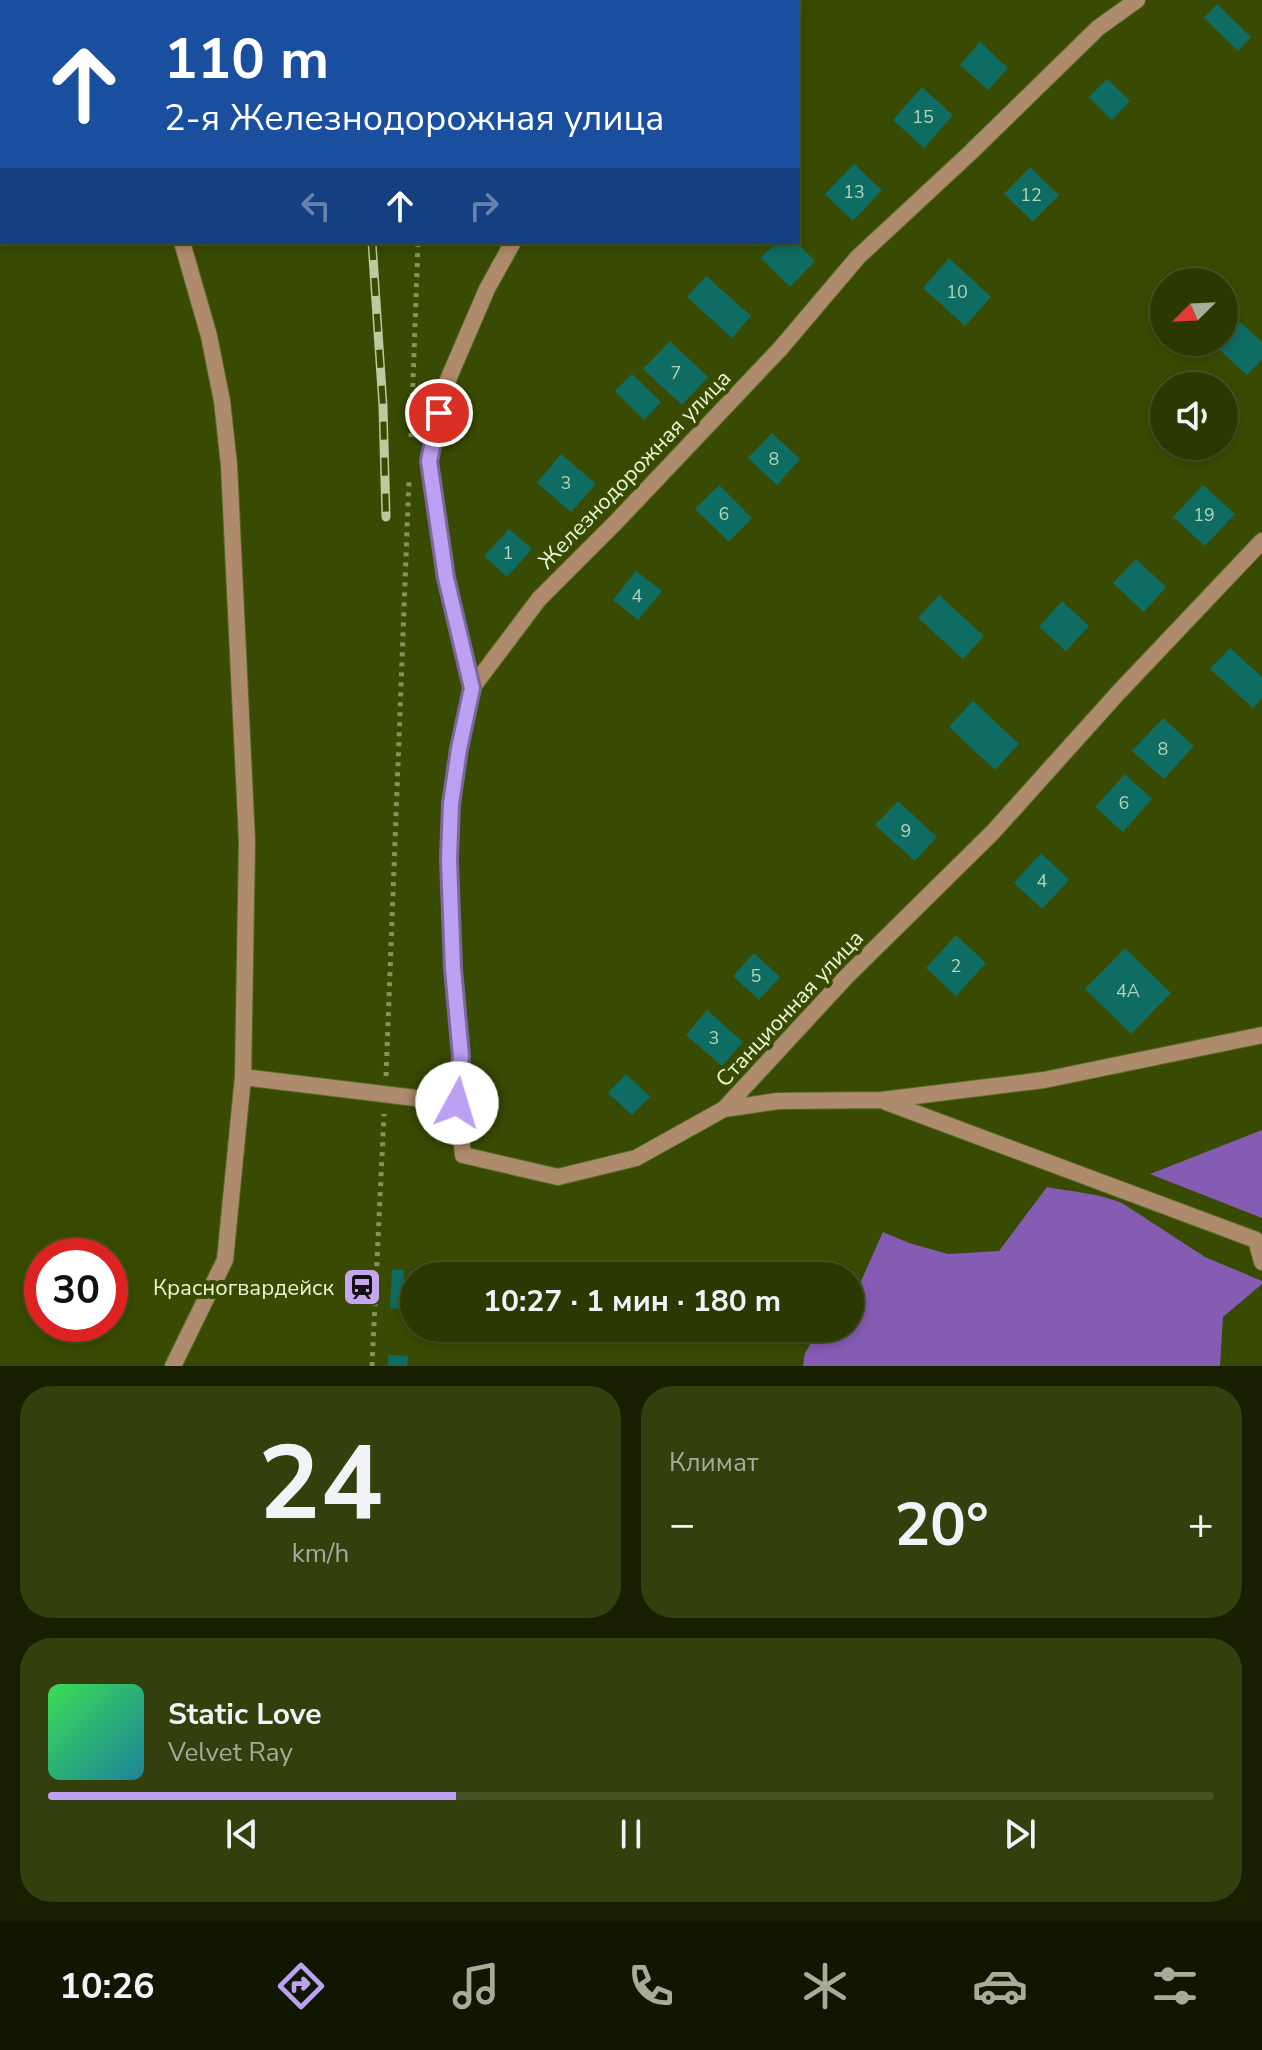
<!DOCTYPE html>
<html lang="ru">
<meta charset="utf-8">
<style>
:root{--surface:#2b3802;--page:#333f0c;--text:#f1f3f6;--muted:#a6ac99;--line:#475224;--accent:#bca0f2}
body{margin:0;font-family:"Nunito Sans",sans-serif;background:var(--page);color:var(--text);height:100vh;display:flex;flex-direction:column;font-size:30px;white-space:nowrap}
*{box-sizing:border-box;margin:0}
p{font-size:26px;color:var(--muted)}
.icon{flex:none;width:44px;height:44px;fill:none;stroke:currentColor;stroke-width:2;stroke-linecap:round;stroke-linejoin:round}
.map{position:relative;height:1366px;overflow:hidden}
.side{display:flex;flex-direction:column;gap:20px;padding:20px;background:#181f01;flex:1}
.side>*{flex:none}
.guide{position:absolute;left:0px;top:0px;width:800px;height:244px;box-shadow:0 4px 12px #0003,0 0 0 2px var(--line);background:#1a4fa0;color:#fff;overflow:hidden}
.needle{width:52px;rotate:246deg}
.controls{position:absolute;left:1150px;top:268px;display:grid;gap:16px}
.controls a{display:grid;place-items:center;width:88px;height:88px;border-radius:50%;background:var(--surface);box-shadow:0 4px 12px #0003,0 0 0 2px var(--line);font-size:40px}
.speed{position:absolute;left:24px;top:1238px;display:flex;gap:16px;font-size:40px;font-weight:700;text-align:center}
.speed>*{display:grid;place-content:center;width:104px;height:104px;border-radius:50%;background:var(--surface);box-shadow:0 4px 12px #0003,0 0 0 2px var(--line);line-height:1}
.speed .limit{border:12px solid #d22;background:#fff;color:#111}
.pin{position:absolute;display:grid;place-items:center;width:68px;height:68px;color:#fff;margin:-34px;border:4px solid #fff;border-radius:50%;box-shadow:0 2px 8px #0007}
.me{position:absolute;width:88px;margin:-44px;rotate:6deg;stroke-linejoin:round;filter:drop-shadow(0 0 6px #0008)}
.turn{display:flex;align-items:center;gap:28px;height:168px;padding:0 32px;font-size:36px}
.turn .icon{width:104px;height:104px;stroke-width:2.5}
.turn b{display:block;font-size:56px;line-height:68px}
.lanes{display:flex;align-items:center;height:76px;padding:0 32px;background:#0003;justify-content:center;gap:40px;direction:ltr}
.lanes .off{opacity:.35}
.big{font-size:60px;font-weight:700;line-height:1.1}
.side .card{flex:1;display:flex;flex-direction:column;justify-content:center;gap:12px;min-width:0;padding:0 28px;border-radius:32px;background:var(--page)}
.side .dial{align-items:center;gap:0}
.dial b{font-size:104px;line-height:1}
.song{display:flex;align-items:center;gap:24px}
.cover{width:96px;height:96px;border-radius:12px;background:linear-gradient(135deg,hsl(130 70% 55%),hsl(190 70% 35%))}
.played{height:8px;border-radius:4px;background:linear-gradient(90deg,var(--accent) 35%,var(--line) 35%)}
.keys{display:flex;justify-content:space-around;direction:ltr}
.heat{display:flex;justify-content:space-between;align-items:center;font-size:44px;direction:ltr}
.side .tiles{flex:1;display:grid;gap:20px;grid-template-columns:1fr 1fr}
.card:last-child{grid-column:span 2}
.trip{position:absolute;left:400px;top:1262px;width:464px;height:80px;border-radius:40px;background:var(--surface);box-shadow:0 4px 12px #0003,0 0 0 2px var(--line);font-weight:700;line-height:80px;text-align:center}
.tab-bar{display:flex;height:128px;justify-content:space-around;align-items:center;background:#111601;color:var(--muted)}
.tab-bar .icon{width:56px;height:56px}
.tab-bar .active{color:var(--accent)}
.tab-bar b{font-size:36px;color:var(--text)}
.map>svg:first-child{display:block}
</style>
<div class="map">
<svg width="1262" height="1366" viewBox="0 0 1262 1366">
<rect width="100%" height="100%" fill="#394b02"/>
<path fill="#855cb3" d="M1262,1130V1218L1150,1174Z
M1047,1187C1072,1192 1098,1193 1122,1203L1205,1257L1262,1281V1284L1223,1317L1220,1366H803L805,1353L820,1328H850V1301L853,1299L883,1232L909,1243L948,1254L999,1251Z"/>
<path fill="#0f6c63" d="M1217,4L1251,37L1238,51L1204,18Z
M980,42L1008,68L988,90L960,65Z
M1107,79L1130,101L1112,120L1089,97Z
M922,87L953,115L924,148L893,120Z
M854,164L882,190L853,221L825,194Z
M1030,167L1059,195L1033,222L1004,194Z
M776,242H796L815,261L790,287L761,258Z
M949,258L991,297L965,326L923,288Z
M706,276L751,316L732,338L687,297Z
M1230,313L1262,342V359L1247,375L1211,342H1224V319Z
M670,341L708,377L682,405L643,369Z
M632,374L661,402L644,420L615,391Z
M772,433L800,459L777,485L748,458Z
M561,454L596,484L571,512L537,483Z
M719,485L752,518L729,542L695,509Z
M1203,485L1235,514L1205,546L1173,517Z
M509,529L532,549L507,577L484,556Z
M1136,559L1166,587L1144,612L1113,583Z
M636,571L662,591L638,620L613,600Z
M939,595L984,636L963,659L918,618Z
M1062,601L1089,626L1066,651L1039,627Z
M1230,648L1262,677V698L1253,708L1210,669Z
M973,701L1019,744L995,770L949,727Z
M1163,718L1194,746L1164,779L1132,751Z
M1125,774L1152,799L1123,832L1095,807Z
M898,801L937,837L915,861L875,825Z
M1041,853L1069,880L1042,909L1014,883Z
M956,935L986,963L956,996L926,968Z
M1125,948L1171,993L1131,1034L1085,989Z
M754,953L780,977L759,1000L733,976Z
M707,1010L743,1042L722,1066L686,1035Z
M626,1074L650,1097L632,1115L608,1093Z
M392,1270H404L402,1309L390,1308Z
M388,1355L408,1356L407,1366H388Z"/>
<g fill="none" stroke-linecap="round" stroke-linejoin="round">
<defs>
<path id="street" d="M80,0V2
M741,2L743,0
M472,688L446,578L429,461L444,389L487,289L513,242
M243,1077L457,1103L463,1155L558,1177L636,1158L724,1109L847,976L993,832L1118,693L1262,541
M886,1102L1256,1240L1262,1262
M457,1103L461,1056L453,969L449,859L451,804L459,749L472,688L539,599L617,521L780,349L858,257L970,153L1098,28L1137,0
M724,1109L778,1101L882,1100L1044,1080L1262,1035
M173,1366L225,1260L243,1077L247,841L229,465L222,401L209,336L182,242"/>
</defs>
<use href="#street" stroke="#596a28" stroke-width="18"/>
<path stroke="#84945b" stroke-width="5" stroke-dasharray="4 6" stroke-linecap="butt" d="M427,2V0
M411,437L418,242
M386,1076L409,479
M372,1366L384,1114"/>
<use href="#street" stroke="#ae8b6c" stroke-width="16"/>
<defs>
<path id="rail" d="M376,2V0
M372,242L383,406L386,517"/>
</defs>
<use href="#rail" stroke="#bccb9f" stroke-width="9"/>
<use href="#rail" stroke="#394b02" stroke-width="6" stroke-dasharray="18" stroke-linecap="butt"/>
</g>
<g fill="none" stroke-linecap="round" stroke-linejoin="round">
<defs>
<path id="route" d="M439,413L429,461L446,578L472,688L459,749L451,804L449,859L453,969L461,1056L457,1103"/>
</defs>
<use href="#route" stroke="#7a689d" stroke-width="20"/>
<use href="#route" stroke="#bca0f2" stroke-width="14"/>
</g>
<defs>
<symbol id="station-square" viewBox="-11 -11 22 22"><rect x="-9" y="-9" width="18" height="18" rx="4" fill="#c7a6f0" stroke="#394b02"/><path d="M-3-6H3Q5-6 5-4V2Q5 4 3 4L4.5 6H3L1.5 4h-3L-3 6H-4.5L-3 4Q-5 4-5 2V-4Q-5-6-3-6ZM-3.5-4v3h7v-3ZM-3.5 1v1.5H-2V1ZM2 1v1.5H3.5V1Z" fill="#111"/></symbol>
</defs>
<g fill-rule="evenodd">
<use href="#station-square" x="340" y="1265" width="44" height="44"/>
</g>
<g text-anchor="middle" stroke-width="8" stroke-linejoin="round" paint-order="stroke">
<g font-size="18" fill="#b2d4b8">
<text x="923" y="123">15</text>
<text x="854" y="198">13</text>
<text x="1031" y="201">12</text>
<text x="957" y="298">10</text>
<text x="676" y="379">7</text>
<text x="774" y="465">8</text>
<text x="566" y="489">3</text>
<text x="724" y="520">6</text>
<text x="1204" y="521">19</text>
<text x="508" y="559">1</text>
<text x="637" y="602">4</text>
<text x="1163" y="755">8</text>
<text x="1124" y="809">6</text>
<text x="906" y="837">9</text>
<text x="1042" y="887">4</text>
<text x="956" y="972">2</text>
<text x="756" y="982">5</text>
<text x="1128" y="997">4А</text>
<text x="714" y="1044">3</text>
</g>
<g font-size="22" fill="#e9f6d4" stroke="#394b02">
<text transform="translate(634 469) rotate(-46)" y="8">Железнодорожная улица</text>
<text transform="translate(789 1008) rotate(-47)" y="8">Станционная улица</text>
</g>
<g font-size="22" fill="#e9f6d4" stroke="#394b02" text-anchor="end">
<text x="334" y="1295">Красногвардейск</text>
</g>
</g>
</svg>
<div class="controls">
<a><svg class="needle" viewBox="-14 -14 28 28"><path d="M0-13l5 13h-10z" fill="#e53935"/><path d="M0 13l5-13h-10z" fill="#a6ac99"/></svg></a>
<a><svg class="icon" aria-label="sound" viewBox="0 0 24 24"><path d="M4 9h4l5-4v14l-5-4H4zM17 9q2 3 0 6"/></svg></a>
</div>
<div class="speed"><div class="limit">30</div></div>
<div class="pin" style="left:439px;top:413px;background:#d93025"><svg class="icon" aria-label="arrive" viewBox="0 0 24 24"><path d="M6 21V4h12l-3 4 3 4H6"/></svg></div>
<svg class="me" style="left:457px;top:1103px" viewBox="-20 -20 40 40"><circle r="19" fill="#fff"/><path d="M0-13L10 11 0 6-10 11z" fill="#bca0f2"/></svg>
<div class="trip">10:27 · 1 мин · 180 m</div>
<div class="guide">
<div class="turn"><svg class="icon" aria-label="ahead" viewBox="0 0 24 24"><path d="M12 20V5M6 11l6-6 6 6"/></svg><div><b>110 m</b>2-я Железнодорожная улица</div></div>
<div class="lanes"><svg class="icon off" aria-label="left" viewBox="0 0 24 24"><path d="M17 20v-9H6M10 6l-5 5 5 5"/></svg><svg class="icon" aria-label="ahead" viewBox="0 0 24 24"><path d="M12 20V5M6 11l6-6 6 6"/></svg><svg class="icon off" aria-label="right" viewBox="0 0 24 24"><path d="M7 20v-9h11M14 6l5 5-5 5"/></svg></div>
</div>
</div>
<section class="side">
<div class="tiles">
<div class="card dial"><b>24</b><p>km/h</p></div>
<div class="card"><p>Климат</p>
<div class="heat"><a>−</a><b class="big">20°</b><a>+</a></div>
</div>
<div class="card">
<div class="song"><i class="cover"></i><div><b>Static Love</b><p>Velvet Ray</p></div></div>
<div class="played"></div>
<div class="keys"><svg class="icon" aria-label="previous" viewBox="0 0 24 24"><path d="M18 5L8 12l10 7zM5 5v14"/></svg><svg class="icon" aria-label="pause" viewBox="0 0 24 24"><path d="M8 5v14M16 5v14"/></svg><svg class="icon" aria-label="next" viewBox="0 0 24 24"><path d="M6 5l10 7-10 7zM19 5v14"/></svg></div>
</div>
</div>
</section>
<nav class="tab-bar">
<b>10:26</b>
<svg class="icon active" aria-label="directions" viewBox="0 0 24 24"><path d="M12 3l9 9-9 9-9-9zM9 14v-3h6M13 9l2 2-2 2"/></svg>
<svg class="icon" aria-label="music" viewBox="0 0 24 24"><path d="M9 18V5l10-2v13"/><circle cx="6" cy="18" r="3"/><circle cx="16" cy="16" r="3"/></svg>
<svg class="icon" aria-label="phone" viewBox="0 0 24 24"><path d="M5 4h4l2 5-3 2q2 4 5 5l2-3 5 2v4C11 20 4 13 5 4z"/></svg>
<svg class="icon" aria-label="climate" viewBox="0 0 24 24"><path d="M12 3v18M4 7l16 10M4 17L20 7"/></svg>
<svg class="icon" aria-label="car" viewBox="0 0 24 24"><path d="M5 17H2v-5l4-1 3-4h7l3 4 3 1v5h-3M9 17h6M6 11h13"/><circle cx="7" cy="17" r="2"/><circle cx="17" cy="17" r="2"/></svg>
<svg class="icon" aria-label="filters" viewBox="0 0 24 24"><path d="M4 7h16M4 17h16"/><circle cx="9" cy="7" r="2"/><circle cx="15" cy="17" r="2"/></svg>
</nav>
